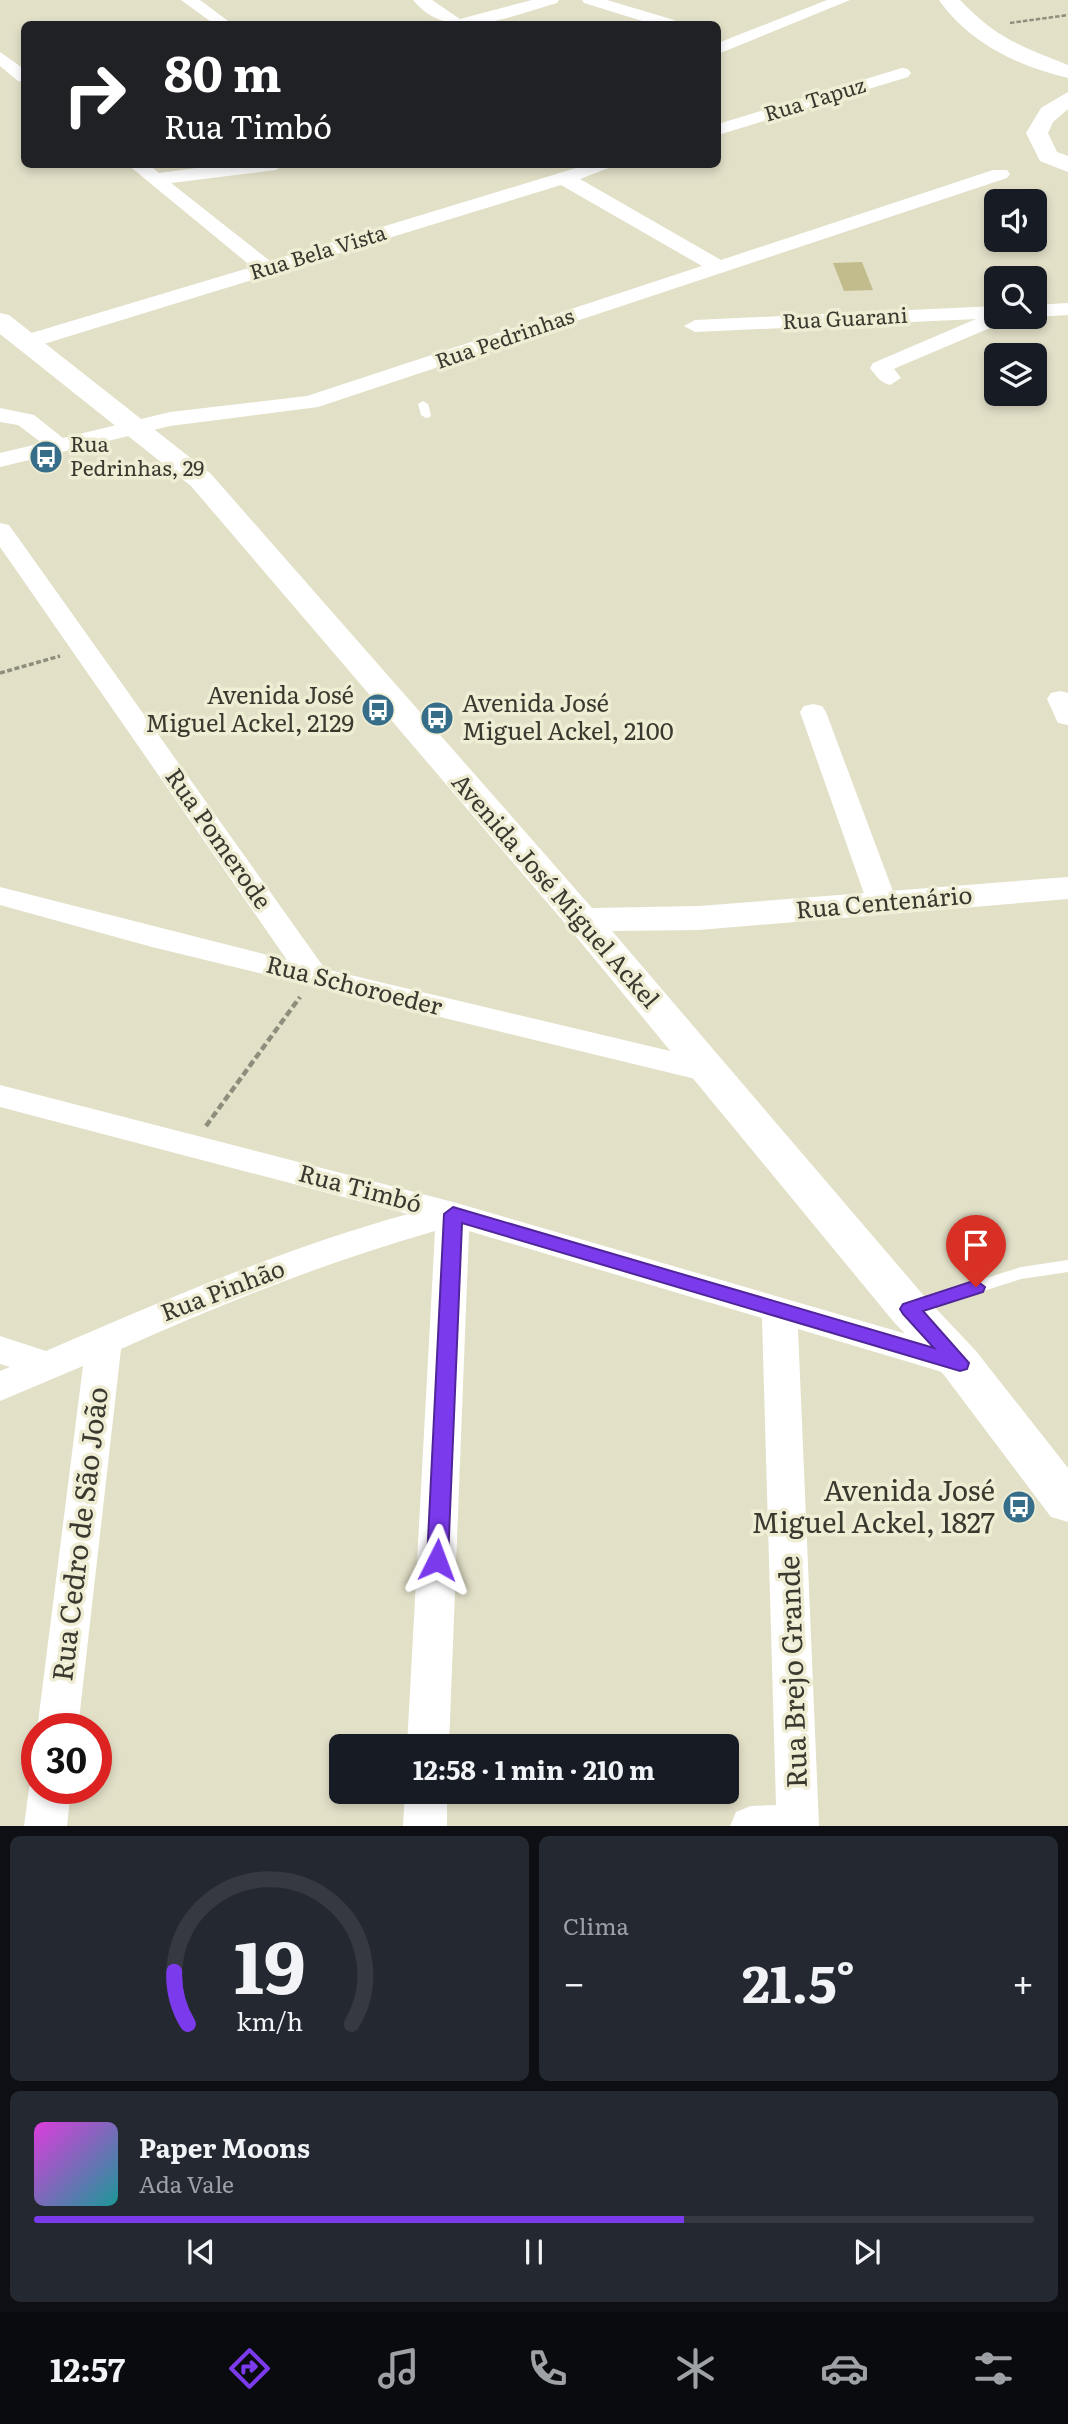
<!DOCTYPE html>
<html lang="pt">
<meta charset="utf-8">
<style>
:root{--surface:#171b24;--page:#242831;--text:#f1f3f6;--muted:#9ea1a6;--line:#363941;--accent:#7c3aed}
body{margin:0;font-family:Literata,serif;background:var(--page);color:var(--text);height:100vh;display:flex;flex-direction:column;font-size:26px;white-space:nowrap}
*{box-sizing:border-box;margin:0}
p{font-size:23px;color:var(--muted)}
.icon{flex:none;width:38px;height:38px;fill:none;stroke:currentColor;stroke-width:2;stroke-linecap:round;stroke-linejoin:round}
.map{position:relative;height:1826px;overflow:hidden}
.details{display:flex;flex-direction:column;gap:10px;padding:10px;background:#0d0f14;flex:1}
.details>*{flex:none}
.guide{position:absolute;left:21px;top:21px;width:700px;height:147px;border-radius:10px;box-shadow:0 4px 10px #0003;background:#202124;color:#fff;overflow:hidden}
.fabs{position:absolute;left:984px;top:189px;display:grid;gap:14px}
.fabs a{display:grid;place-items:center;width:63px;height:63px;border-radius:10px;background:var(--surface);box-shadow:0 4px 10px #0003;font-size:35px}
.speed{position:absolute;left:21px;top:1713px;display:flex;gap:14px;font-size:35px;font-weight:700;text-align:center}
.speed>*{display:grid;place-content:center;width:91px;height:91px;border-radius:50%;background:var(--surface);box-shadow:0 4px 10px #0003;line-height:1}
.speed .limit{border:10px solid #d22;background:#fff;color:#111}
.pin{position:absolute;display:grid;place-items:center;width:60px;height:60px;color:#fff;margin:-72px -30px;border-radius:50% 50% 50% 0;rotate:-45deg;box-shadow:0 0 7px #0007}
.pin .icon{rotate:45deg}
.me{position:absolute;width:77px;margin:-38px;rotate:3deg;stroke-linejoin:round;filter:drop-shadow(0 0 5px #0008)}
.turn{display:flex;align-items:center;gap:24px;height:147px;padding:0 28px;font-size:32px}
.turn .icon{width:91px;height:91px;stroke-width:2.5}
.turn b{display:block;font-size:49px;line-height:60px}
.big{font-size:52px;font-weight:700;line-height:1.1}
.details .tile{flex:1;display:flex;flex-direction:column;justify-content:center;gap:10px;min-width:0;padding:0 24px;border-radius:10px;background:var(--page)}
.details .dial{align-items:center;gap:0}
.dial svg{height:182px;overflow:visible;fill:none;stroke:var(--line);stroke-width:7;stroke-linecap:round;text-anchor:middle}
.dial text{fill:var(--text);stroke:none}
.song{display:flex;align-items:center;gap:21px}
.cover{width:84px;height:84px;border-radius:10px;background:linear-gradient(135deg,hsl(300 70% 55%),hsl(180 70% 35%))}
.played{height:7px;border-radius:4px;background:linear-gradient(90deg,var(--accent) 65%,var(--line) 65%)}
.keys{display:flex;justify-content:space-around;direction:ltr}
.heat{display:flex;justify-content:space-between;align-items:center;font-size:38px;direction:ltr}
.details .tiles{flex:1;display:grid;gap:10px;grid-template-columns:1fr 1fr}
.tile:last-child{grid-column:span 2}
.trip{position:absolute;left:329px;top:1734px;width:410px;height:70px;border-radius:10px;background:var(--surface);box-shadow:0 4px 10px #0003;font-weight:700;line-height:70px;text-align:center}
.tab-bar{display:flex;height:112px;justify-content:space-around;align-items:center;background:#090b0e;color:var(--muted)}
.tab-bar .icon{width:49px;height:49px}
.tab-bar .selected{color:var(--accent)}
.tab-bar b{font-size:32px;color:var(--text)}
.map>svg:first-child{display:block}
</style>
<div class="map">
<svg width="1068" height="1826" viewBox="0 0 1068 1826">
<rect width="100%" height="100%" fill="#e3e0c8"/>
<path fill="#c2bc8c" d="M862,262L873,290L844,291L833,263Z"/>
<g fill="none" stroke-linecap="round" stroke-linejoin="round">
<path stroke="#8f8d7c" stroke-width="2.5" stroke-dasharray="4.5 2" stroke-linecap="butt" d="M1010,23L1068,15"/>
<path stroke="#8f8d7c" stroke-width="3.5" stroke-dasharray="5 2.5" stroke-linecap="butt" d="M0,673L60,656"/>
<path stroke="#8f8d7c" stroke-width="4.5" stroke-dasharray="7 3.5" stroke-linecap="butt" d="M206,1126L300,997"/>
<path fill="#fff" fill-rule="evenodd" d="M423,401L428,404L431,415L430,417L426,418L421,415L418,404Z
M1068,1260V1272L1021,1279L914,1313L908,1311L906,1307L908,1303L1021,1267Z"/>
<path fill="#fff" fill-rule="evenodd" d="M181,0H200L232,24H214Z
M413,0H432L460,19L532,0H559L557,3C510,16 450,45 413,0Z
M582,0H607L674,20L676,24H652L584,3Z
M827,0H850L718,54V43Z
M0,52L24,69V82L18,81L0,66Z
M902,68L908,69L911,73L908,77L718,135V124Z
M127,164H148L159,173L226,164H285L276,170L171,183L270,261L589,164H619L580,179L721,260L993,170H1007L1010,174L1007,178L318,407L170,426L0,467V453L42,443L18,425L0,422V408L34,415L63,438L170,412L307,396L702,266L561,185L34,347H18L15,342L18,337L252,267Z
M1068,303V315L1034,317H1032L1034,305Z
M996,306V317H1002L990,328L898,367L894,369L901,378L890,385C880,382 876,376 870,368L873,363L976,319L695,332L684,326L695,320Z
M0,523L9,525L325,969L708,1060L719,1063L724,1071L719,1079L708,1082L152,947L0,905V887L287,960L0,547Z
M1060,691L1068,693V725L1058,723L1047,699L1051,693Z
M813,704L822,706L826,712L897,902L892,909L882,911L872,909L867,902L800,712L804,706Z
M0,1085L453,1202L972,1353L977,1363L972,1373L959,1377L798,1329L819,1826H730L736,1812L751,1806L776,1805L762,1318L469,1231L449,1746H407L435,1231C326,1262 224,1303 121,1349L78,1729L37,1730L83,1366L0,1401V1371L10,1367L0,1364V1336L46,1351C164,1300 282,1249 408,1214L0,1107Z
M37,1774V1788H71L67,1826H24L29,1788Z
M405,1792H447V1826H403Z"/>
<path fill="#fff" fill-rule="evenodd" d="M939,0H960C996,38 1020,46 1068,65V78C1018,66 969,43 939,0Z
M1068,92V109L1053,122L1048,133L1057,152L1068,156V172L1040,161L1026,133L1041,108Z
M0,313L9,315L211,474L592,908L699,906L1068,877V899L699,930L612,931L925,1297L976,1351L1068,1468V1522L1051,1517L944,1375L893,1321L569,928L191,486L0,334Z"/>
</g>
<path fill="#7c3aed" stroke="#51269a" stroke-width="2" d="M453,1207L934,1348L903,1314L900,1309L903,1304L976,1280L985,1287L983,1292L923,1311L969,1363L967,1369L960,1371L462,1223L448,1560L445,1566L437,1569L430,1566L427,1560L444,1214Z"/>
<defs>
<symbol id="bus-disc" viewBox="-11 -11 22 22"><circle r="9.5" fill="#366d88" stroke="#f0edd5"/><path d="M-5-6H5V4H4V6H2V4H-2V6H-4V4H-5ZM-3.5-4V0h7V-4ZM-3.5 1.2v1.5H-2V1.2ZM2 1.2v1.5H3.5V1.2Z" fill="#fff"/></symbol>
</defs>
<g fill-rule="evenodd">
<use href="#bus-disc" x="27" y="438" width="38" height="38"/>
<use href="#bus-disc" x="359" y="691" width="38" height="38"/>
<use href="#bus-disc" x="418" y="699" width="38" height="38"/>
<use href="#bus-disc" x="1000" y="1488" width="38" height="38"/>
</g>
<g text-anchor="middle" stroke-width="7" stroke-linejoin="round" paint-order="stroke">
<g font-size="21" fill="#3a392f" stroke="#f0edd5">
<text transform="translate(815 100) rotate(-17)" y="7">Rua Tapuz</text>
<text transform="translate(318 253) rotate(-17)" y="7">Rua Bela Vista</text>
<text transform="translate(845 319) rotate(-3)" y="7">Rua Guarani</text>
<text transform="translate(505 339) rotate(-19)" y="7">Rua Pedrinhas</text>
</g>
<g font-size="21" fill="#3a392f" stroke="#f0edd5" text-anchor="start">
<text x="70" y="452">Rua<tspan x="70" dy="24">Pedrinhas, 29</tspan></text>
</g>
<g font-size="24" fill="#3a392f" stroke="#f0edd5" text-anchor="end">
<text x="354" y="704">Avenida José<tspan x="354" dy="28">Miguel Ackel, 2129</tspan></text>
<text x="462" y="712" text-anchor="start">Avenida José<tspan x="462" dy="28">Miguel Ackel, 2100</tspan></text>
</g>
<g font-size="24" fill="#3a392f" stroke="#f0edd5">
<text transform="translate(218 839) rotate(55)" y="8">Rua Pomerode</text>
<text transform="translate(555 891) rotate(49)" y="8">Avenida José Miguel Ackel</text>
<text transform="translate(884 903) rotate(-5)" y="8">Rua Centenário</text>
<text transform="translate(354 986) rotate(14)" y="8">Rua Schoroeder</text>
<text transform="translate(360 1189) rotate(15)" y="8">Rua Timbó</text>
<text transform="translate(223 1291) rotate(-21)" y="8">Rua Pinhão</text>
</g>
<g font-size="28" fill="#3a392f" stroke="#f0edd5" text-anchor="end">
<text x="995" y="1501">Avenida José<tspan x="995" dy="32">Miguel Ackel, 1827</tspan></text>
</g>
<g font-size="28" fill="#3a392f" stroke="#f0edd5">
<text transform="translate(80 1534) rotate(-83)" y="10">Rua Cedro de São João</text>
<text transform="translate(793 1672) rotate(-92)" y="10">Rua Brejo Grande</text>
</g>
</g>
</svg>
<div class="fabs">
<a><svg class="icon" aria-label="sound" viewBox="0 0 24 24"><path d="M4 9h4l5-4v14l-5-4H4zM17 9q2 3 0 6"/></svg></a>
<a><svg class="icon" aria-label="search" viewBox="0 0 24 24"><circle cx="10" cy="10" r="6"/><path d="M15 15l6 6"/></svg></a>
<a><svg class="icon" aria-label="layers" viewBox="0 0 24 24"><path d="M12 4l9 5-9 5-9-5zM3 14l9 5 9-5"/></svg></a>
</div>
<div class="speed"><div class="limit">30</div></div>
<div class="pin" style="left:976px;top:1287px;background:#d93025"><svg class="icon" aria-label="arrive" viewBox="0 0 24 24"><path d="M6 21V4h12l-3 4 3 4H6"/></svg></div>
<svg class="me" style="left:437px;top:1560px" viewBox="-20 -20 40 40"><path d="M0-17L14 15 0 8-14 15z" fill="#7c3aed" stroke="#fff" stroke-width="4"/></svg>
<div class="trip">12:58 · 1 min · 210 m</div>
<div class="guide">
<div class="turn"><svg class="icon" aria-label="right" viewBox="0 0 24 24"><path d="M7 20v-9h11M14 6l5 5-5 5"/></svg><div><b>80 m</b>Rua Timbó</div></div>
</div>
</div>
<section class="details">
<div class="tiles">
<div class="tile dial"><svg viewBox="0 0 100 80">
<path d="M14 69A42 42 0 1 1 86 69"/>
<path d="M14 69A42 42 0 0 1 8 46" stroke="#7c3aed"/>
<text x="50" y="56" font-size="32" font-weight="700">19</text>
<text x="50" y="72" font-size="11">km/h</text>
</svg></div>
<div class="tile"><p>Clima</p>
<div class="heat"><a>−</a><b class="big">21.5°</b><a>+</a></div>
</div>
<div class="tile">
<div class="song"><i class="cover"></i><div><b>Paper Moons</b><p>Ada Vale</p></div></div>
<div class="played"></div>
<div class="keys"><svg class="icon" aria-label="previous" viewBox="0 0 24 24"><path d="M18 5L8 12l10 7zM5 5v14"/></svg><svg class="icon" aria-label="pause" viewBox="0 0 24 24"><path d="M8 5v14M16 5v14"/></svg><svg class="icon" aria-label="next" viewBox="0 0 24 24"><path d="M6 5l10 7-10 7zM19 5v14"/></svg></div>
</div>
</div>
</section>
<nav class="tab-bar">
<b>12:57</b>
<svg class="icon selected" aria-label="directions" viewBox="0 0 24 24"><path d="M12 3l9 9-9 9-9-9zM9 14v-3h6M13 9l2 2-2 2"/></svg>
<svg class="icon" aria-label="music" viewBox="0 0 24 24"><path d="M9 18V5l10-2v13"/><circle cx="6" cy="18" r="3"/><circle cx="16" cy="16" r="3"/></svg>
<svg class="icon" aria-label="phone" viewBox="0 0 24 24"><path d="M5 4h4l2 5-3 2q2 4 5 5l2-3 5 2v4C11 20 4 13 5 4z"/></svg>
<svg class="icon" aria-label="climate" viewBox="0 0 24 24"><path d="M12 3v18M4 7l16 10M4 17L20 7"/></svg>
<svg class="icon" aria-label="car" viewBox="0 0 24 24"><path d="M5 17H2v-5l4-1 3-4h7l3 4 3 1v5h-3M9 17h6M6 11h13"/><circle cx="7" cy="17" r="2"/><circle cx="17" cy="17" r="2"/></svg>
<svg class="icon" aria-label="filters" viewBox="0 0 24 24"><path d="M4 7h16M4 17h16"/><circle cx="9" cy="7" r="2"/><circle cx="15" cy="17" r="2"/></svg>
</nav>
